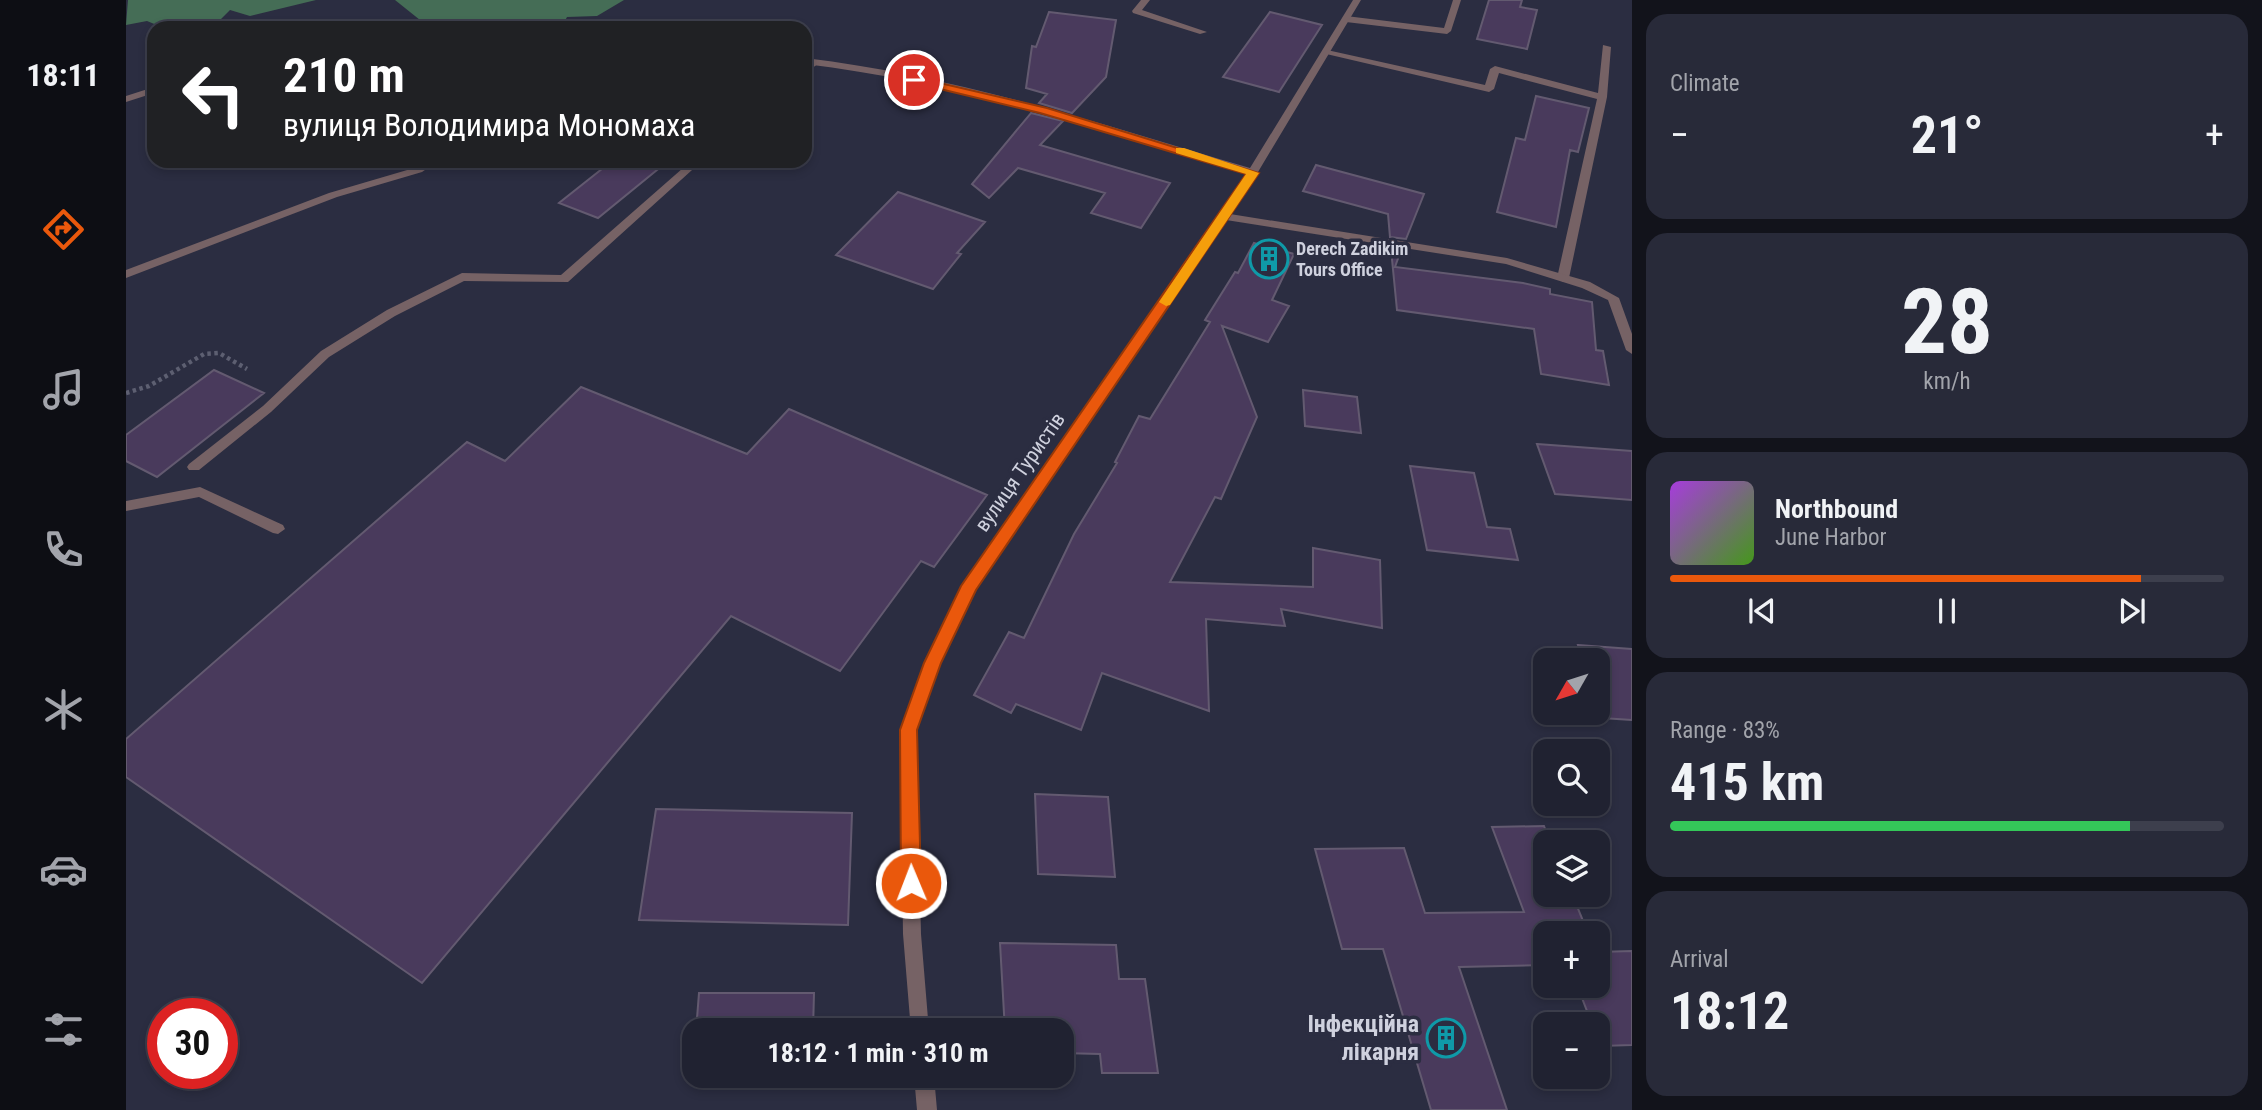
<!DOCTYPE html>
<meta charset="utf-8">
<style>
:root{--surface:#202231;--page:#282a39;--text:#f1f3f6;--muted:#a2a4ab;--line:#3d3f4d;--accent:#ea580c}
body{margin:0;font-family:"Roboto Condensed",sans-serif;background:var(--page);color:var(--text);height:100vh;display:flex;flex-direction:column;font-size:26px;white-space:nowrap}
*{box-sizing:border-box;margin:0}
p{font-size:23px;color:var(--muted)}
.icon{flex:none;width:38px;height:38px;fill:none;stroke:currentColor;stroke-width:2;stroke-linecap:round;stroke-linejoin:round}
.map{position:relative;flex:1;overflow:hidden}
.side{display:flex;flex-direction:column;gap:14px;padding:14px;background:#12131b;width:630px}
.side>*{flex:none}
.hud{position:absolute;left:21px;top:21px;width:665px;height:147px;border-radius:21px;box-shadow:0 4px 10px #0003,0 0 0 2px var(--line);background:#202124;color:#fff;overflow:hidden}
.needle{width:46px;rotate:231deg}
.tools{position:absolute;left:1407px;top:648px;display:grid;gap:14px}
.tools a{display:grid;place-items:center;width:77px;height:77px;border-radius:14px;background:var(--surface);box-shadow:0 4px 10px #0003,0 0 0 2px var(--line);font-size:35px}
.speed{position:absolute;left:21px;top:998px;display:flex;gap:14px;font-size:35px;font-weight:700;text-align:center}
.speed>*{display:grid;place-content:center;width:91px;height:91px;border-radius:50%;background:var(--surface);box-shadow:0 4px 10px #0003,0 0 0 2px var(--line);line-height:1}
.speed .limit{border:10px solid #d22;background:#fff;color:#111}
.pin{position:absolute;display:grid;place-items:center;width:60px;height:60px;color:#fff;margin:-30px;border:4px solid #fff;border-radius:50%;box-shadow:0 2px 7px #0007}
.me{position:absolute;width:77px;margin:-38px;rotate:359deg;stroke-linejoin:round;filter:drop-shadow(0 0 5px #0008)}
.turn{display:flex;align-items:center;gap:24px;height:147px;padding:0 21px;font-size:32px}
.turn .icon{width:91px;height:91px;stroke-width:2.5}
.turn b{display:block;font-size:49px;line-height:60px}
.big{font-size:52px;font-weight:700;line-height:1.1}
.side .widget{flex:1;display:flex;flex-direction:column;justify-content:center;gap:10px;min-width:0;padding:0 24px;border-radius:21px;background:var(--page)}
.side .dial{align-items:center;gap:0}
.dial b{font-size:91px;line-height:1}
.song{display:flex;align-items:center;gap:21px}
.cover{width:84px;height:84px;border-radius:10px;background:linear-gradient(135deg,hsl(280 70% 55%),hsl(100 70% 35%))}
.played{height:7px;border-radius:4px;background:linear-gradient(90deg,var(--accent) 85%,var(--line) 85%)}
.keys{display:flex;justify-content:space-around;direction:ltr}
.heat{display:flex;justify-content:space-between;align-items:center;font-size:38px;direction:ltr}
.charge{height:10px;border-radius:5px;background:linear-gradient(90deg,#34c759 83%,var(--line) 0)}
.trip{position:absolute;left:556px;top:1018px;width:392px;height:70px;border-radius:21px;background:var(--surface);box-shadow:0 4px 10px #0003,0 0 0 2px var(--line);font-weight:700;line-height:70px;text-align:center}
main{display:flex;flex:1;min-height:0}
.dock{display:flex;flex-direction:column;width:126px;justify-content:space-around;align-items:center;background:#0d0e14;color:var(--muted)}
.dock .icon{width:49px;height:49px}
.dock .selected{color:var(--accent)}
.dock b{font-size:32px;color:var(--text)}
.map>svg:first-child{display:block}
</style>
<main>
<nav class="dock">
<b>18:11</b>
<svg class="icon selected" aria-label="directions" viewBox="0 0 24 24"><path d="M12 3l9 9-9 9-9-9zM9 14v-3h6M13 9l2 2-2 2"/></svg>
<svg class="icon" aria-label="music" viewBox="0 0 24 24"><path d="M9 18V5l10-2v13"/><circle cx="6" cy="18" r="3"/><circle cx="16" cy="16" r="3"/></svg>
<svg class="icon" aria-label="phone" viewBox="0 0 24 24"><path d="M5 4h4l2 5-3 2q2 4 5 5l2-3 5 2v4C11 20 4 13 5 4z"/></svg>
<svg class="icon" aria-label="climate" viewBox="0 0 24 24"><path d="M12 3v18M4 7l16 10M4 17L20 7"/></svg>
<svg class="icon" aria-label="car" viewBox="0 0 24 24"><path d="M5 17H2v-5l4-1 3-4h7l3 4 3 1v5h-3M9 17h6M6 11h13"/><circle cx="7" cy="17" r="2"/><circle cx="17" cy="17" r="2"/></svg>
<svg class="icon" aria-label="filters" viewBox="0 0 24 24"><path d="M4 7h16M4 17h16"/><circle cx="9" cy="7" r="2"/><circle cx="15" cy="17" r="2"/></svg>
</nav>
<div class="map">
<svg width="1506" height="1110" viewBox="0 0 1506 1110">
<rect width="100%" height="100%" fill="#2b2d41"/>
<path fill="#456d56" d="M2,0H190L124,16L104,10L89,25L79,28H38L21,21L0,25Z
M269,0H498L471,16L441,17L435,28H304Z"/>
<path fill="#493a5c" stroke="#635a70" stroke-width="2" d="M1363,0H1396L1394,7L1411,10L1401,49L1351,39Z
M923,12L990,20L980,77L946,113L913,103L921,94L900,88L906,46L910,47Z
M1144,12L1196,25L1153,92L1097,77Z
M1410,96L1463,108L1452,152L1444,150L1430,227L1371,212L1390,138L1399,140Z
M905,113L937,121L914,145L1044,183L1015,228L965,213L979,193L892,168L863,198L846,184Z
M486,161H542L472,218L433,203Z
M1190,165L1298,194L1280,239L1264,237L1262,214L1177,191Z
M772,192L859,222L831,253L835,254L807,289L710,255Z
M1128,243L1168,254L1146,300L1163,306L1142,342L1096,326L1131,417L1095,499L1089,497L1044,582L1187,587V548L1254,560L1256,628L1155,609L1159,626L1080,619L1083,711L976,673L955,730L890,704L885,713L848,695L883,632L898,638L948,534L991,463L989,462L1013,416L1024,419L1084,322L1079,320L1109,272L1112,273Z
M1265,249L1275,250L1269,267L1397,283L1424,289V294L1466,302L1470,350L1477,351L1483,385L1415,374L1408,329L1271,310Z
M88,370L138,393L31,477L0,461V435Z
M455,387L621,454L663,409L861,495L808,567L795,561L714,671L605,616L296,983L0,777V739L341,442L379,461Z
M1177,390L1231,397L1235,433L1179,426Z
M1411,444L1506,451V500L1429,494Z
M1284,466L1348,473L1361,527L1384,529L1392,560L1301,550Z
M1452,645L1506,649V720L1476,718L1472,705V660H1457Z
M909,794L982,797L989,877L912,874Z
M530,809L726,813L722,925L513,920Z
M1418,826L1424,842H1419V894H1446L1462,933H1419V965L1333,967L1381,1110H1305L1257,949H1216L1189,849L1278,848L1299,913L1398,912L1366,827Z
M874,943L990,945L993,979H1019L1032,1073H976L974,1054L936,1053V1031H879Z
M1506,951V1045L1475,1046L1472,1024H1466L1451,985H1472V952Z
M573,993H688L687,1031H570Z"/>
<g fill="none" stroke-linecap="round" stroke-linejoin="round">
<path stroke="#5d5f71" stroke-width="4.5" stroke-dasharray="3.5 3.5" stroke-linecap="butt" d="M0,393L23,386L78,354L93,353L121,369"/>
<path fill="#766265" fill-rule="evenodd" d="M1015,0H1024L1016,10L1081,32L1074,34L1007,13L1006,11Z
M1327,0H1335L1325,31L1321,34L1220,22L1216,19L1220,16L1318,28Z
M1477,45L1485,47L1481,97L1443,278L1437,282L1431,278L1471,99L1373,73L1368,89L1363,92L1196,53L1201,50L1359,85L1364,69L1369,66L1472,93Z
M686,60L694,62L679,74V66Z
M565,161H576L442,282L338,281L269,316L203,357L145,412L73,470H63L61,467L63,464L137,406L195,351L261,310L336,273L435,275Z"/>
<path fill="#766265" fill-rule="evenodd" d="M1227,0H1235L1132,172L1104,214L1381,258L1464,282L1493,298L1506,334V354L1500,350L1482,300L1456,288L1380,264L1100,220L849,589L815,663L790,730L795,934L803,1031H785L777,934L774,730L799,663L838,582L1121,173C976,130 830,82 679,64V58C831,76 978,125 1124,168Z
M28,87V93L0,102V96Z
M300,161H312L296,172L211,197L0,278V270L203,193L288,168Z
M74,487L157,525L159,529L152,534L147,533L73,497L0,511V501Z
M788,1076H808L811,1110H791Z"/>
</g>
<path fill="#ea580c" stroke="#983908" stroke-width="2" d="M788,77L921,108L1133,173L850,590L815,663L791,730L795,883L792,890L785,892L778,890L775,883L774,730L798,663L835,586L1120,174L914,113L785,82L783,80Z"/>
<path fill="#f59e0b" d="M1050,148H1058L1133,173L1044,305L1040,306L1033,302L1120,174L1050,153Z"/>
<defs>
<symbol id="building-ring" viewBox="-11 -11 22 22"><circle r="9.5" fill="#2b2d41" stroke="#0f9aa8" stroke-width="1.5"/><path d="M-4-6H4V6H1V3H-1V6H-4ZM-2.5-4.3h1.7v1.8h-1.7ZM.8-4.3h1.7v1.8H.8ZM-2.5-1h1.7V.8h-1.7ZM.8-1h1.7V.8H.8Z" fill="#0f9aa8"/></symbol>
</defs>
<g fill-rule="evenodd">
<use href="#building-ring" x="1121" y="237" width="44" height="44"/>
<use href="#building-ring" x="1298" y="1016" width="44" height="44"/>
</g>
<g text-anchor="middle" stroke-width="7" stroke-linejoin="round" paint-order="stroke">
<g font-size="18" font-weight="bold" fill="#cfd1de" stroke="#2b2d41" text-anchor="start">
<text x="1170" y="255">Derech Zadikim<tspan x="1170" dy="21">Tours Office</tspan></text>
</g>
<g font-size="21" fill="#cfd1de" stroke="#2b2d41">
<text transform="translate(894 472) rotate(-55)" y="7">вулиця Туристів</text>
</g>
<g font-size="24" font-weight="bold" fill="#cfd1de" stroke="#2b2d41" text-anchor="end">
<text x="1293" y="1032">Інфекційна<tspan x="1293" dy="28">лікарня</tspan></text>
</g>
</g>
</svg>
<div class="tools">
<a><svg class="needle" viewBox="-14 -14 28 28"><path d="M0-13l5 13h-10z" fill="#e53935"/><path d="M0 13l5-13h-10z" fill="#a2a4ab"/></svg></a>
<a><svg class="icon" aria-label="search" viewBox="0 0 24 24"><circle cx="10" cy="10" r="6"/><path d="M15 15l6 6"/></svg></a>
<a><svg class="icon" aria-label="layers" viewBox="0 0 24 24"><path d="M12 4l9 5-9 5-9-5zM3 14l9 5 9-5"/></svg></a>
<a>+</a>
<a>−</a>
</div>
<div class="speed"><div class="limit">30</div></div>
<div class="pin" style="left:788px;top:80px;background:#d93025"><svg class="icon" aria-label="arrive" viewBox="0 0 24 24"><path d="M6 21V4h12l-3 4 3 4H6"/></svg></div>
<svg class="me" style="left:785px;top:883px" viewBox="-20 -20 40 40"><circle r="17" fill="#ea580c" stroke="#fff" stroke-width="3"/><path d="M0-11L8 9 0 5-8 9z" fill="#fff"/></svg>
<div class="trip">18:12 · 1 min · 310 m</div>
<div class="hud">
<div class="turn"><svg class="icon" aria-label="left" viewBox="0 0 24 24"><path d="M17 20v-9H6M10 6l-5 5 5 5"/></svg><div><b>210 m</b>вулиця Володимира Мономаха</div></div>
</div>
</div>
<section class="side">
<div class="widget"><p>Climate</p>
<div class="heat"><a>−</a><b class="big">21°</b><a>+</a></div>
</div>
<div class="widget dial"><b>28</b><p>km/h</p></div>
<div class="widget">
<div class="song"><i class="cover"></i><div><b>Northbound</b><p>June Harbor</p></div></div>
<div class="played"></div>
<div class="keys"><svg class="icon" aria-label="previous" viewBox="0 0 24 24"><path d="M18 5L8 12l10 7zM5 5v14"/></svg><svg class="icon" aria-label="pause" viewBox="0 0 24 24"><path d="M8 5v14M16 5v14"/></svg><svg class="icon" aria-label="next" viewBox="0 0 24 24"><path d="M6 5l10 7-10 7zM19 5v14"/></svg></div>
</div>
<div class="widget"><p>Range · 83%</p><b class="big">415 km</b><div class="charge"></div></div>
<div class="widget"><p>Arrival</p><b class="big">18:12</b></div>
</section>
</main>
